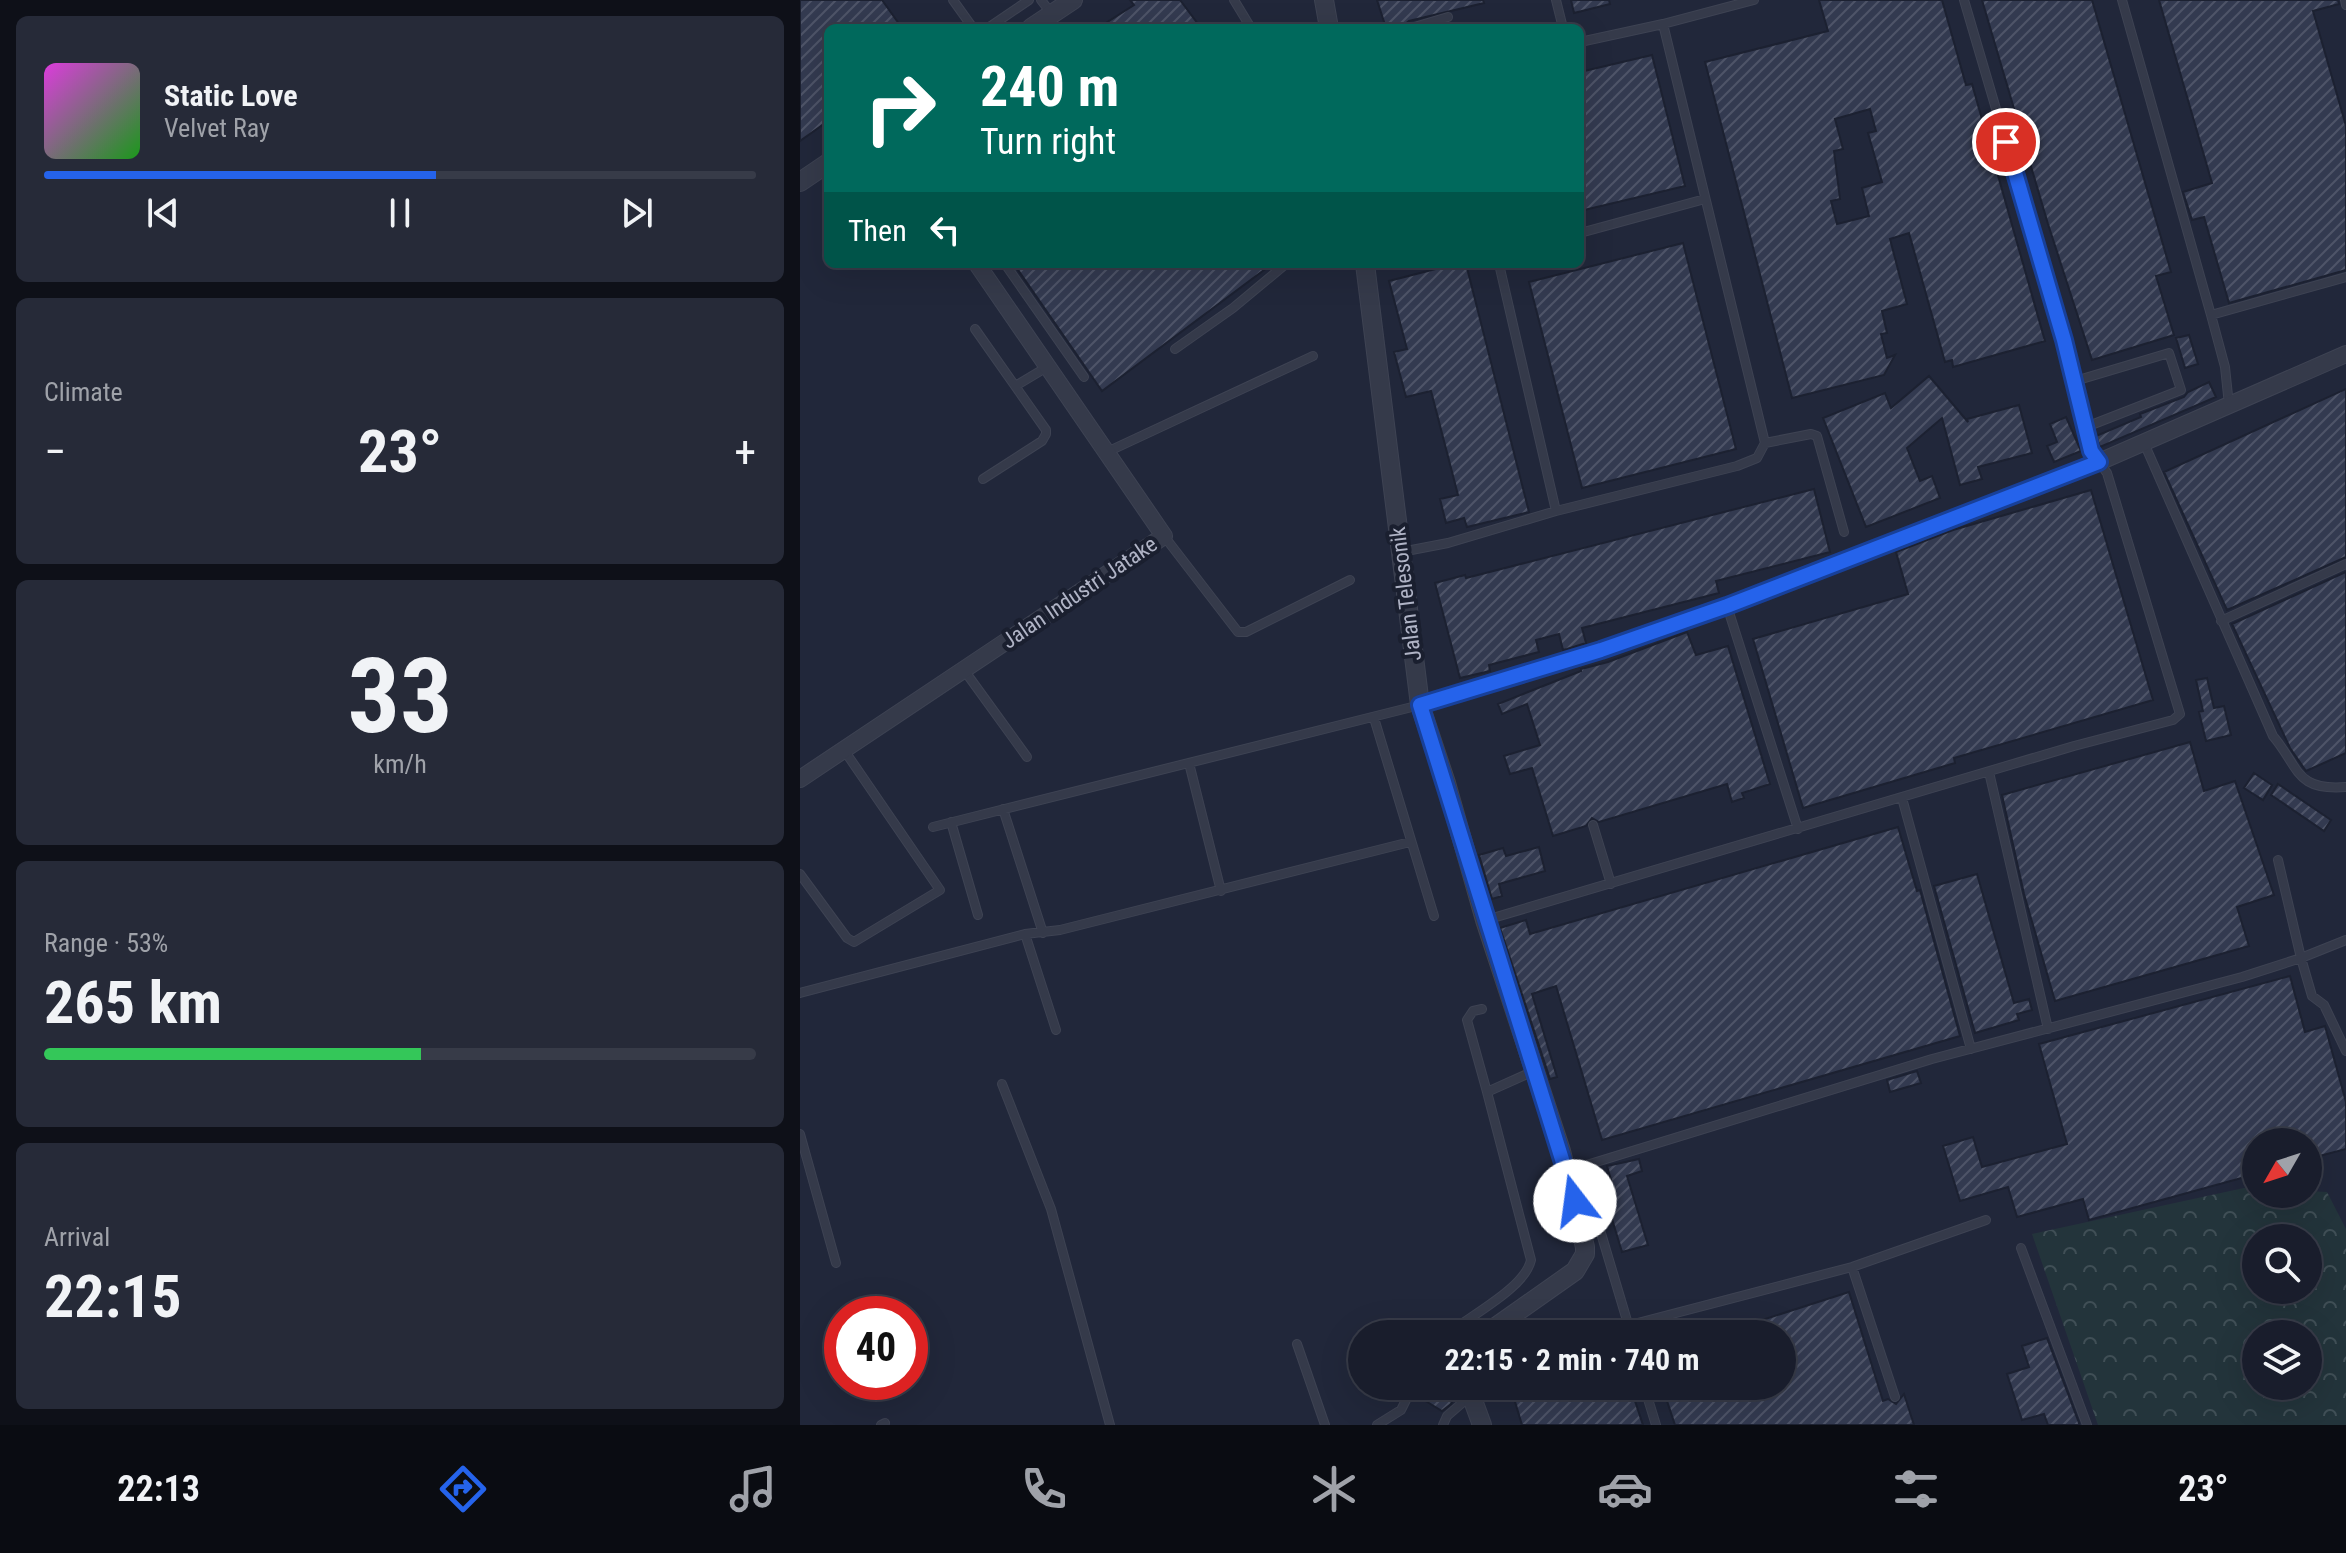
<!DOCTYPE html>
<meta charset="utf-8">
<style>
:root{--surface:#191d2c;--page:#262a38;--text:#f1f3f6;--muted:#9fa2a9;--line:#373b48;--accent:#2563eb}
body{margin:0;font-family:"Roboto Condensed",sans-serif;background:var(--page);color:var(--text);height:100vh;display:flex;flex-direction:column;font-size:30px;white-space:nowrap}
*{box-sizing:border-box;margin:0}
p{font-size:26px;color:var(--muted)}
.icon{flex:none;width:44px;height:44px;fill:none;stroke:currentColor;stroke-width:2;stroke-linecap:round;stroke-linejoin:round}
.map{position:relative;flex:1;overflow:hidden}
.side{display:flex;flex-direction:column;gap:16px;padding:16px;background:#0e1018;width:800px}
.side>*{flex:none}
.guide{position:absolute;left:24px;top:24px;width:760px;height:244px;border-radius:12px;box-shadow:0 8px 32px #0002,0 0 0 2px var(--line);background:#00695c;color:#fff;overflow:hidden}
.needle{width:52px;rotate:231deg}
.fabs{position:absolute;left:1442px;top:1128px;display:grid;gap:16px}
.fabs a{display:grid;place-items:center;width:80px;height:80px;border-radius:50%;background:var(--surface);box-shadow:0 8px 32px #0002,0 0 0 2px var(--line);font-size:40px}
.speed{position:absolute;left:24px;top:1296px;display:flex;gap:16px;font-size:40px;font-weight:700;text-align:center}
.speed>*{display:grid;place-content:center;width:104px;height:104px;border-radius:50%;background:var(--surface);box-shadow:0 8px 32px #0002,0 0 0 2px var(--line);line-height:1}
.speed .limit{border:12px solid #d22;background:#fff;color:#111}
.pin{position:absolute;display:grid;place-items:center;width:68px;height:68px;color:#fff;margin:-34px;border:4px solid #fff;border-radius:50%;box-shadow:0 2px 8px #0007}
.me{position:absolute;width:88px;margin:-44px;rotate:345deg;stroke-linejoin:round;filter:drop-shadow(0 0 6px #0008)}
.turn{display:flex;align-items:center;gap:28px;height:168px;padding:0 24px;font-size:36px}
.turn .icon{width:104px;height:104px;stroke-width:2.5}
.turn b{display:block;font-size:56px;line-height:68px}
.then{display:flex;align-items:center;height:76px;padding:0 24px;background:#0003;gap:16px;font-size:30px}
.big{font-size:60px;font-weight:700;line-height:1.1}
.side .tile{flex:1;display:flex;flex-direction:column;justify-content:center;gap:12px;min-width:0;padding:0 28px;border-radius:12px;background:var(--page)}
.side .dial{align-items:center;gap:0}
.dial b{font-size:104px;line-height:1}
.song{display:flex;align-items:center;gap:24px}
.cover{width:96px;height:96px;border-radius:12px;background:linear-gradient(135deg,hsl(300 70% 55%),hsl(120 70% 35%))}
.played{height:8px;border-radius:4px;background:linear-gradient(90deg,var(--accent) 55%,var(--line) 55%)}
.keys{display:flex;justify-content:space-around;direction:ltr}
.heat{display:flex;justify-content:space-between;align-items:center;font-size:44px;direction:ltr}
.charge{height:12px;border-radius:6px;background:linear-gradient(90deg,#34c759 53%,var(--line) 0)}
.trip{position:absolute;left:548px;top:1320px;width:448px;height:80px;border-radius:40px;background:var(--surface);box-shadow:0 8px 32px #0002,0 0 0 2px var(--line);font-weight:700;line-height:80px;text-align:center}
.dock{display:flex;height:128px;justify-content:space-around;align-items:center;background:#0a0c12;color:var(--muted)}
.dock .icon{width:56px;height:56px}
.dock .active{color:var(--accent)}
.dock b{font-size:36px;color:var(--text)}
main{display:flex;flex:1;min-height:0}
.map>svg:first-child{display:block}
</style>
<main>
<section class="side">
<div class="tile">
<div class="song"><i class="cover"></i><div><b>Static Love</b><p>Velvet Ray</p></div></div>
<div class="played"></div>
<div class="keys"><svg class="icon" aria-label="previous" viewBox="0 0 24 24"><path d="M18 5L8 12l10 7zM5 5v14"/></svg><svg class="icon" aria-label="pause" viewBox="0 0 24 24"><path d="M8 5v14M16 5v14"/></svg><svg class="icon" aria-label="next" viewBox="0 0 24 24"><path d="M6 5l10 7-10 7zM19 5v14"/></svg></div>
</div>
<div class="tile"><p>Climate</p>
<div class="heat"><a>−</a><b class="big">23°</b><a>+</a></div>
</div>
<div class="tile dial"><b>33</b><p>km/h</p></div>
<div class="tile"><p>Range · 53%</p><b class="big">265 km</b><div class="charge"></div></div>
<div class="tile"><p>Arrival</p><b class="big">22:15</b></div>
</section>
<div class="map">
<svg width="1546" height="1425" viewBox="0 0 1546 1425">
<defs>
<pattern id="forest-crowns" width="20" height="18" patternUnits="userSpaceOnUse" patternTransform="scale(2)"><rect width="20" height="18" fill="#23343b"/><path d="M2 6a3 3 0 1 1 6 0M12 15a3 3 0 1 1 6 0" fill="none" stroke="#404f56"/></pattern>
<pattern id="building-hatch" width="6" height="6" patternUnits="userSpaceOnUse" patternTransform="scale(2)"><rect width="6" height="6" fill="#333a50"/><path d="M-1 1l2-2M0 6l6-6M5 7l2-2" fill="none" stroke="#4e5468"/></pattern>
</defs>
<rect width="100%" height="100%" fill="#21273a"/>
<path fill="url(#forest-crowns)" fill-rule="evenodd" d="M1453,1186H1456V1194H1508V1191L1527,1192L1546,1229V1425H1298L1232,1234ZM1456,1238H1508V1290H1456ZM1456,1334H1508V1386H1456Z"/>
<path fill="url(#building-hatch)" stroke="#1c2131" stroke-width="2" fill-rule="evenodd" d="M0,0H82L102,28H28V121L0,141Z
M330,0H380L401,28H298L334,5Z
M577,0H683L684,3L609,21L600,28H586Z
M771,0H809L810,4L774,13Z
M1019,0H1142L1166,85L1172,84L1245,341L1153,367L1152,360L1145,362L1109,233L1090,239L1107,304L1082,311L1087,333L1081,334L1087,358L1095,355L1084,375L992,398L905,62L1028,31ZM1070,109L1076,131L1068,133L1082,182L1062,188L1069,216L1037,224L1031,201L1040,199L1034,151L1043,149L1035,119Z
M1182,0H1292L1371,272L1356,276L1374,335L1292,360L1248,224Z
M1359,0H1538L1539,4L1513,11L1546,126V270L1429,303L1404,217L1392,220L1383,192L1412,183Z
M852,55L885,186L780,211V72Z
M883,243L936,449L782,488L729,282Z
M214,264H472L302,391Z
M655,264H666L729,512L667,527L664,518L646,523L640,499L658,495L631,391L606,397L594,352L607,349L589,281Z
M1389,335L1398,364L1385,368L1376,338Z
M1129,376L1168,422L1167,419L1219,405L1232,453L1178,467L1182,479L1160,485L1142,418L1107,448L1120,481L1132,476L1140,498L1066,527L1023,418L1085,393L1091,408Z
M1409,382L1416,397L1300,447L1296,436L1341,417L1340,414L1384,397L1388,392Z
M1546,389V557L1427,610L1364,472Z
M1266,417L1281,451L1254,462L1247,446L1257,442L1250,424Z
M1014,489L1030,552L916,581L919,593L782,628L786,643L767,649L763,650L759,634L736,640L739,652L689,665L690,671L660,678L635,583L665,575L666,578Z
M1291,490L1353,700L1154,758L1155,763L1003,808L953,639L1108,594L1096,552L1153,530Z
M1546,572V753L1506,771L1490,748L1432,624Z
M887,632L896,655L928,646L970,784L942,793L944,798L932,802L927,784L799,822L792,818L786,826L753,836L732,768L710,774L704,756L740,745L727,704L702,714L698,704L781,671V669L808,662Z
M1407,678L1414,708L1424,706L1431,735L1406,741L1399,712L1403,711L1396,680Z
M1390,742L1404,791L1435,781L1474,895L1437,907L1449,946L1255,1001L1224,894L1202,795Z
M1454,773L1472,785L1463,800L1444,788Z
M1478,784L1531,820L1524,831L1471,795Z
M1098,827L1117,891L1120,890L1160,1036L802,1140L756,986L732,994L757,1077L750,1079L700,928L726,920L730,934Z
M739,847L745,871L699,884L702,896L692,899L679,855L703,848L706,856Z
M1177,874L1214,1003L1229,999L1232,1010L1217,1014L1219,1020L1175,1033L1134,886Z
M1490,976L1505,1032L1525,1026L1546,1102V1149L1508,1159V1142H1456V1174L1289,1220L1283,1199L1217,1217L1208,1187L1160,1201L1143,1146L1173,1137L1182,1167L1267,1144L1239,1044Z
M1117,1071L1121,1083L1090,1092L1087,1080Z
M839,1159L842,1171L827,1176L848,1245L822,1252L805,1196L815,1194L807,1166Z
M1049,1292L1083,1401L1088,1399L1096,1404L1104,1394L1114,1425H875L862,1386H982V1334H929L928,1331Z
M1247,1338L1279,1423V1425H1248L1244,1414L1222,1420L1207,1374L1229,1367L1222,1346Z
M633,1386H659L651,1404L642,1411L624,1400Z
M743,1386H830L843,1425H722L713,1395Z"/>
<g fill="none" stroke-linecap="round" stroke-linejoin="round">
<defs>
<path id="service" d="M153,0L173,28
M241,0L251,13
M434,0L451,28
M756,0L763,28
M1322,0L1411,315L1425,367L1429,405
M1545,0L1546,5
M863,24L954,0
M188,28L229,0
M611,28L648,17
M780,233L905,199
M205,264L284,377
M699,264L756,511
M1411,315L1546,277
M175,329L246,430V434L242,441L183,479
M375,349L433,308L486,264
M1275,381L1369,353L1381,390L1286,427
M217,385L247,367
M965,443L1011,434L1017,436L1044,532
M1344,443L1473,736C1500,768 1495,791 1546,787
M307,452L513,356
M364,536L438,632H446L550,580
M601,552L648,543L756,511L937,466L957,458L965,443L863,24L780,42
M927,606L998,829
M1421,621L1546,564
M164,670L227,757
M574,718L634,916
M389,763L421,891
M1189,772L1248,1029
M1102,798L1171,1049
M203,809L243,933
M151,822L178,915
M793,825L811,884
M133,827L620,705
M1478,860L1501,958L1546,940
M0,874L47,938L54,942L140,890L44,750
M686,920L1274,746L1373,720L1380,714L1307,473L1291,451L1264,340L1164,0
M0,993L225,934
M682,1009L673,1011L667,1020L687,1092
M256,1030L225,934L260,930L610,842
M202,1084L251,1209L310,1425
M0,1134L36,1263
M781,1166L831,1334
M767,1171L1132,1059L1442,977L1501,958L1512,996L1524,1005L1546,1051
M1221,1248L1287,1425
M1052,1267L1095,1397
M830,1325L1052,1267L1186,1220
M648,1334C671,1315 725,1288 731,1260L687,1092L734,1071
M497,1344L525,1425
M844,1386L856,1425
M81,1425L85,1423
M577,1425L601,1410L613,1386
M643,1425L647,1416L669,1397"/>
<path id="minor" d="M620,705L801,650L927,606L1299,462L1546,354
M0,779L364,536L177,264"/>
<path id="tertiary" d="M524,0L529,28
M231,28L273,0
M0,182L28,163
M565,264L620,705L646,783L685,920L761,1151L785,1247V1254L775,1271L697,1326L690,1334
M671,1386V1395L682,1425"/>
</defs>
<use href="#service" stroke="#3e4353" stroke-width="10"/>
<use href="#minor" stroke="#3e4353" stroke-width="18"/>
<use href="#tertiary" stroke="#3e4353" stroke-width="20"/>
<use href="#service" stroke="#353a4a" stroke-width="8"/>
<use href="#minor" stroke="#353a4a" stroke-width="16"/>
<use href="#tertiary" stroke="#353a4a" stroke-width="18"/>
</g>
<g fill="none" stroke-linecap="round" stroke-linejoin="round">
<defs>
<path id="route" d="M775,1201L620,705L801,650L927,606L1299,462L1291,451L1264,340L1206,142"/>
</defs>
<use href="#route" stroke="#184099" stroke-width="20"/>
<use href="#route" stroke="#2563eb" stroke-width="14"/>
</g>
<g text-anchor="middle" stroke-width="8" stroke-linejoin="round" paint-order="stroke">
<g font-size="22" fill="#b0b4c6" stroke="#1a1f2f">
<text transform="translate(279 592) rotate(-34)" y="8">Jalan Industri Jatake</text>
<text transform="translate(605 594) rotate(-97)" y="8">Jalan Telesonik</text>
</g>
</g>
</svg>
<div class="fabs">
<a><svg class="needle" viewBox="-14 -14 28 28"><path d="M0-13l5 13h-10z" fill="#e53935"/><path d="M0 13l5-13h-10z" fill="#9fa2a9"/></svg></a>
<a><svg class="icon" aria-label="search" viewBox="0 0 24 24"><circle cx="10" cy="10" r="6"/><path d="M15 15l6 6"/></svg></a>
<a><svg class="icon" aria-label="layers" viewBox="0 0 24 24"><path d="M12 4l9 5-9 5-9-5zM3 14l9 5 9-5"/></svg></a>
</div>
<div class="speed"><div class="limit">40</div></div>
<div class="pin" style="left:1206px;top:142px;background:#d93025"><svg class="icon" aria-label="arrive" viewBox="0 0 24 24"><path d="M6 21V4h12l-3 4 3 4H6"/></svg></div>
<svg class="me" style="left:775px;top:1201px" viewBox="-20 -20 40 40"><circle r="19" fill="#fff"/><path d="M0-13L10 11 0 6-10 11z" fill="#2563eb"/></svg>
<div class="trip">22:15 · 2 min · 740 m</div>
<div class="guide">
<div class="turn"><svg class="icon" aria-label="right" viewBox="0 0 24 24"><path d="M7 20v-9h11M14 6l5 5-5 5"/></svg><div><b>240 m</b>Turn right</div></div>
<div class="then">Then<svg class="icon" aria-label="left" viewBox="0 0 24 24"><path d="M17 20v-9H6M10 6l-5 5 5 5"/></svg></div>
</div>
</div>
</main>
<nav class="dock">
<b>22:13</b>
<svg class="icon active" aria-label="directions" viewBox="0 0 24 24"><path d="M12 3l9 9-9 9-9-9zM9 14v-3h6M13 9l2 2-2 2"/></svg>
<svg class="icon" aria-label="music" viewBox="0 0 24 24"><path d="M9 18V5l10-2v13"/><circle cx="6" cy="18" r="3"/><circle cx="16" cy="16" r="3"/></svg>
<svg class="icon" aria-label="phone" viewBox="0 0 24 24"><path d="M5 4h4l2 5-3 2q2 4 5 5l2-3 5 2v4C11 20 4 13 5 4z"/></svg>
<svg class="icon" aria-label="climate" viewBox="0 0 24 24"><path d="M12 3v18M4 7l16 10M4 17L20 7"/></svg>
<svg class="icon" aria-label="car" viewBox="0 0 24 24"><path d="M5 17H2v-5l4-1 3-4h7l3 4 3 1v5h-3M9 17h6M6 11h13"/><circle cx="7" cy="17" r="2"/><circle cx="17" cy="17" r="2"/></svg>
<svg class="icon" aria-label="filters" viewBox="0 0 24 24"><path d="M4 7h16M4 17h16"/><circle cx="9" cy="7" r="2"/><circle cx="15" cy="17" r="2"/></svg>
<b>23°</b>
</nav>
